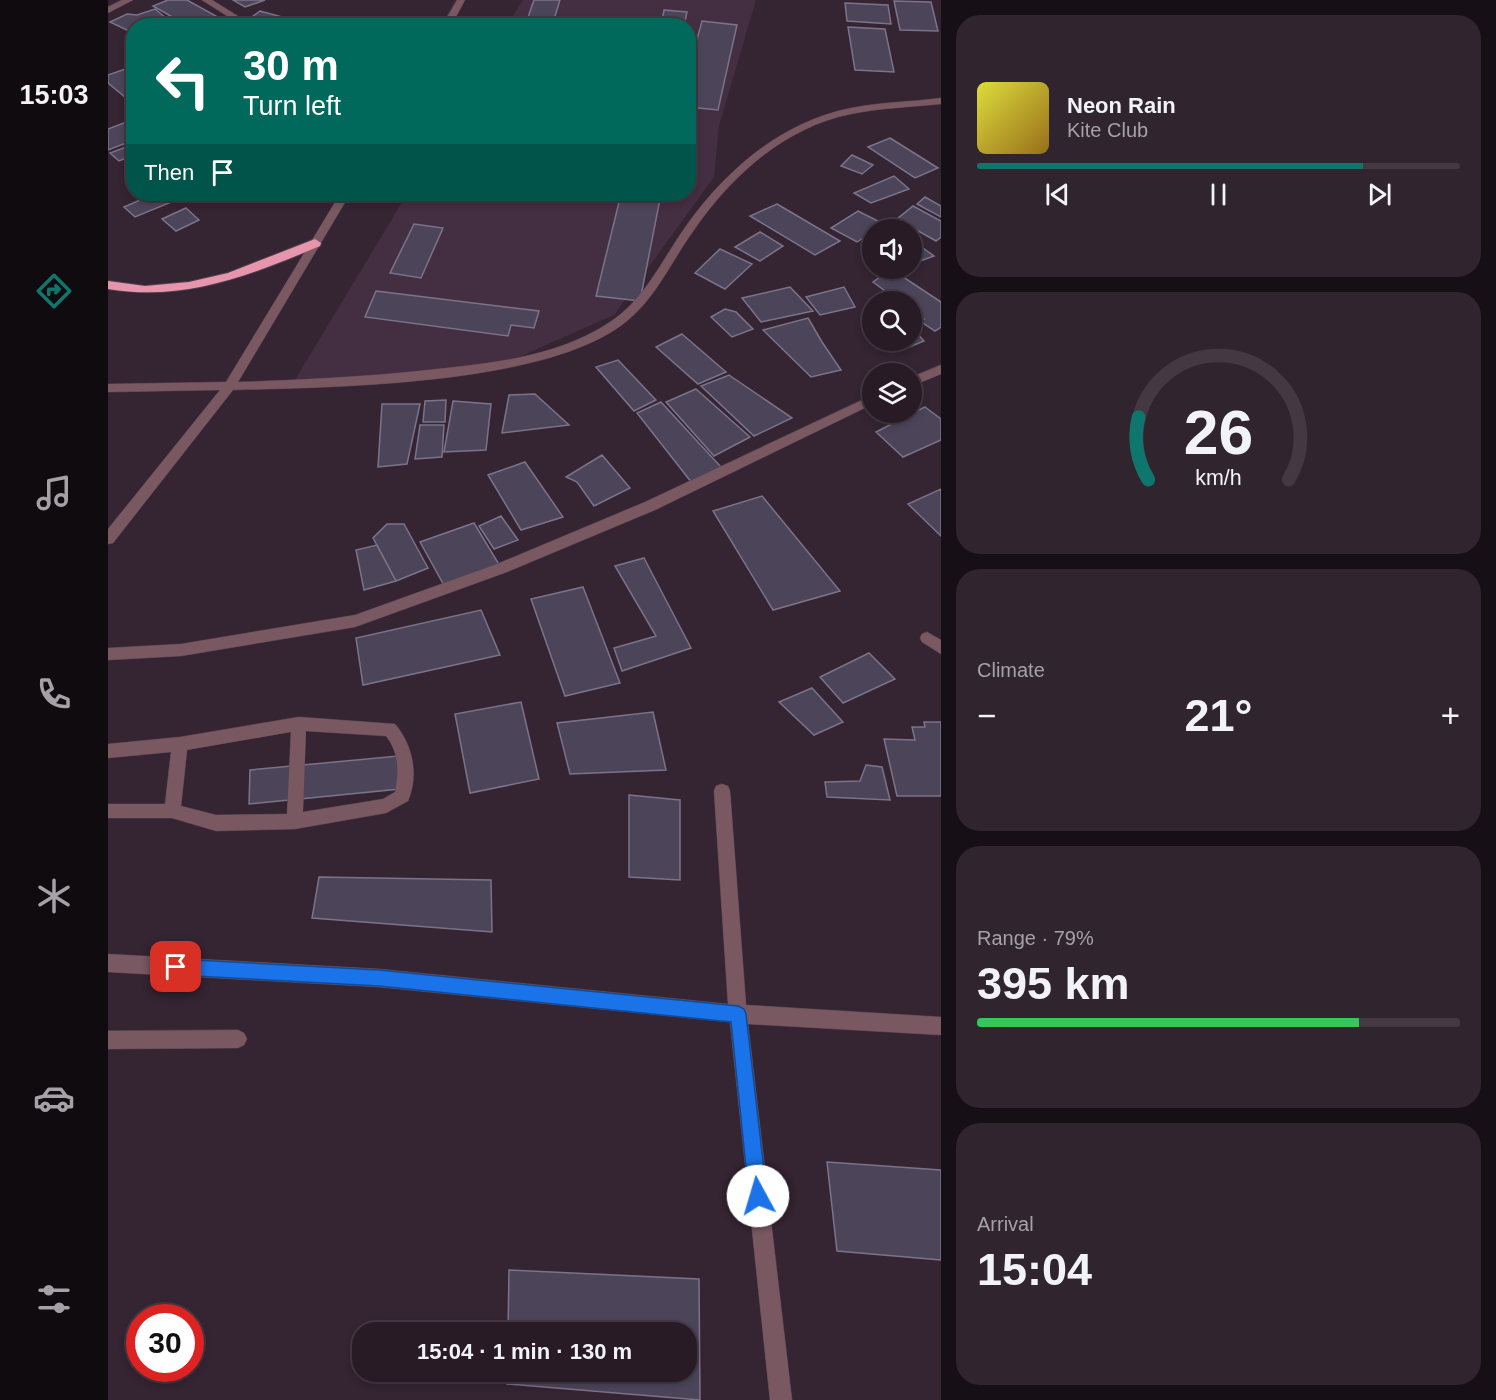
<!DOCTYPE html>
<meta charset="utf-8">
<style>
:root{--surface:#281b26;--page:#30242e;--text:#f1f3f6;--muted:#a5a1a7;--line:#443943;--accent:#0f766e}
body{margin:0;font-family:Helvetica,sans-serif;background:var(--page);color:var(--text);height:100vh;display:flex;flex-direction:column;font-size:22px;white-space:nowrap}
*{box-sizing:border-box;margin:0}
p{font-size:20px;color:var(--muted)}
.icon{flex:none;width:33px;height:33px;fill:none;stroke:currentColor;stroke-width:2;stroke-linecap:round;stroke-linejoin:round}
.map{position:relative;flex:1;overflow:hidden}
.side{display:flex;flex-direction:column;gap:15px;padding:15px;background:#160f15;width:555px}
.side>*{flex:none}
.top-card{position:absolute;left:18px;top:18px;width:570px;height:183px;border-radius:24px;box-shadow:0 3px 9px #0003,0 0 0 2px var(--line);background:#00695c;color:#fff;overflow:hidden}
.fabs{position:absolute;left:754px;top:219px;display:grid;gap:12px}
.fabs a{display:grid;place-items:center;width:60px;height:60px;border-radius:50%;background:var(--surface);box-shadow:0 3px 9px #0003,0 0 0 2px var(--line);font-size:30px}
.speed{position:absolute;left:18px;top:1304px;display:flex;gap:12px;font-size:30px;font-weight:700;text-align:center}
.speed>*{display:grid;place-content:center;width:78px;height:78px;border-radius:50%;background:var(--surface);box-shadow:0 3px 9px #0003,0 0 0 2px var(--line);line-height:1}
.speed .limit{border:9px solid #d22;background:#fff;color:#111}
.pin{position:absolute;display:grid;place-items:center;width:51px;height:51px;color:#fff;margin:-26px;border-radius:12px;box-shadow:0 3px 9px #0006}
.me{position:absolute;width:66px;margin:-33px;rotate:354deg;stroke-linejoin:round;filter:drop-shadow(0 0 4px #0008)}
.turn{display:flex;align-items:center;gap:21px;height:126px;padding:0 18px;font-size:27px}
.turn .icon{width:78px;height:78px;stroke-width:2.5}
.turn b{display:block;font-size:42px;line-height:51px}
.then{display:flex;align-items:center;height:57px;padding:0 18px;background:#0003;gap:12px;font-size:22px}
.big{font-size:45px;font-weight:700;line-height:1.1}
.side .card{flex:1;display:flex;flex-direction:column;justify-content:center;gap:9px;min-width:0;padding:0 21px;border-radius:24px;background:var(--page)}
.side .dial{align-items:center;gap:0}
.dial svg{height:156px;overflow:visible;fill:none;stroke:var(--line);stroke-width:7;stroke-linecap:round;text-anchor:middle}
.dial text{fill:var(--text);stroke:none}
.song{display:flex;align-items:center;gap:18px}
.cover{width:72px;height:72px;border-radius:9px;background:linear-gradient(135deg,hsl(60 70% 55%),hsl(40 70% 35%))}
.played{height:6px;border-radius:3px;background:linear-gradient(90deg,var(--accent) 80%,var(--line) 80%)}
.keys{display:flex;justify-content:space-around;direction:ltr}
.heat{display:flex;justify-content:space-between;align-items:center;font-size:33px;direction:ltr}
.charge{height:9px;border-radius:4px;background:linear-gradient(90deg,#34c759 79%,var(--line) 0)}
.trip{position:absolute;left:244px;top:1322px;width:345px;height:60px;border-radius:24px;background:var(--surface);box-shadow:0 3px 9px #0003,0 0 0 2px var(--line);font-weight:700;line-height:60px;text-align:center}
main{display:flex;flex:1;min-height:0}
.menu{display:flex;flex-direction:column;width:108px;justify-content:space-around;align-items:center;background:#100b0f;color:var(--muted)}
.menu .icon{width:42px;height:42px}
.menu .active{color:var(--accent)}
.menu b{font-size:27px;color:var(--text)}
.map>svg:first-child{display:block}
</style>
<main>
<nav class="menu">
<b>15:03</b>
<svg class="icon active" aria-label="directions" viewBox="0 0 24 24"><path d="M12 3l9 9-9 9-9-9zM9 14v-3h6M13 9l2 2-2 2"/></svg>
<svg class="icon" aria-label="music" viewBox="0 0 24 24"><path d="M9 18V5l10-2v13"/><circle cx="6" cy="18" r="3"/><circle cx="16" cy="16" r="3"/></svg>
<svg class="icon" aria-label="phone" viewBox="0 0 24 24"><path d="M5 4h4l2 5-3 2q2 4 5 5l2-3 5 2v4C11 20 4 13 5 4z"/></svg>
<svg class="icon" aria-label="climate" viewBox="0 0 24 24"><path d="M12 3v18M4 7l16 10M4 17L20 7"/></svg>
<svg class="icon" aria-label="car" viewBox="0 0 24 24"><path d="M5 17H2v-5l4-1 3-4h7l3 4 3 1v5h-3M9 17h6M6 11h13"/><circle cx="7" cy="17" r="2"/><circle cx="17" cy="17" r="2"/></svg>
<svg class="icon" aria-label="filters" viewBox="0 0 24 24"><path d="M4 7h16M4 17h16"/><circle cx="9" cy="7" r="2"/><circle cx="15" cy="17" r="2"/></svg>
</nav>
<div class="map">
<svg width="833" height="1400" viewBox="0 0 833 1400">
<rect width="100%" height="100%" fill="#352432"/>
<path fill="#442e41" d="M415,0H648L611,126L606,177L506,315L393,365L185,383L299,194H580V26L399,25Z"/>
<path fill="#4c455a" stroke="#7b738a" stroke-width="1.5" d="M60,0H79L108,16L80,26L45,6Z
M125,0H157L137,7Z
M426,0H452L444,26H417Z
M786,1L823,2L830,31L792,30Z
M737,3L780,5L783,24L739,21Z
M47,9L58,18L39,26H26L23,32L2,22L19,14L29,15Z
M556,10L579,12L576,26H553Z
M152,11L189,21L182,26H167L141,19Z
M594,21L629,25L610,110L580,107V72Z
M740,27L777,29L786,72L747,70Z
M26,66V95L18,98L0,83V75Z
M26,119V140L0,150V129Z
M782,138L830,168L807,178L760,147Z
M26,144V155L11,161L2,153Z
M744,155L765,165L754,174L733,166Z
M786,176L801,189L763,203L746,193Z
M46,194H68L73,198L27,217L16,207Z
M513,194H553L532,301L488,296Z
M817,197L833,206V217L809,204Z
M669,204L732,241L707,255L642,216Z
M805,206L833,221V237L828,241L789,219Z
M78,208L91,220L68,231L54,219Z
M750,211L776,224L749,242L723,228Z
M306,224L335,228L313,278L282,273Z
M652,232L675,246L652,261L627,247Z
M804,240L826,256L804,264Z
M612,249L644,264L617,289L587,273Z
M783,269L833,302V327L827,331L812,321L816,319L804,310V302H792L765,282Z
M682,287L705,311L653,322L634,298Z
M736,287L747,307L712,315L698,297Z
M268,291L431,311L426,328L403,325L400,336L257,317Z
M617,309L628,312L645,329L624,337L603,317Z
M700,318L714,342L733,370L703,377L655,330Z
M804,328L816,341L794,350L785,340H804Z
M574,334L618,372L590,384L548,347Z
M510,360L548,400L526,411L488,367Z
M621,375L684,418L646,436L593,386Z
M588,389L642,437L606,456L558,402Z
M427,394L461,425L394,433L401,395Z
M338,400L337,422H315L317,401Z
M345,401L383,404L378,450L336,452Z
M553,402L613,467L584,483L529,413Z
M274,404H312L299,464L270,467Z
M817,407L833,419V440L795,457L768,432Z
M312,425H336L334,457L307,459Z
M494,455L522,488L486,506L469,482L458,477Z
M417,462L455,517L413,530L380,475Z
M833,489V536L800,504Z
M654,496L732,591L665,610L605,511Z
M393,516L410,540L386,549L371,526Z
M366,523L392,566L337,587L312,542Z
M279,524H296L320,568L288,581L265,538Z
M269,545L288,581L256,590L248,550Z
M536,558L583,648L514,671L506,648L548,636L507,566Z
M475,587L512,683L457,696L423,599Z
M373,610L392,655L255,685L248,638Z
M761,653L787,679L735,703L712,677Z
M704,688L735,722L706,735L671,702Z
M413,702L431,779L362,793L347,714Z
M545,712L558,770L462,774L449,723Z
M816,722H833V796H789L776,739L807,740L804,727H817Z
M290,756L292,789L141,804L142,770Z
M758,765L774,767L782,800L719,797L717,782L752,781Z
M521,795L572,800V880L521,877Z
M211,877L383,880L384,932L204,918Z
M719,1162L833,1170V1260L729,1251Z
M401,1270L591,1279L592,1400L399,1384V1371H579V1332H400Z"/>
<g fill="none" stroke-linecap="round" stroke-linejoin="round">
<defs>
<path id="minor" d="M14,0H25L0,13V7Z
M94,0H104L146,26H135Z
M349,0H357L343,26H334Z
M833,98V104C803,107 772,108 743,114C677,127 623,176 586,230C562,263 546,303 511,327C428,385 228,387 125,390L5,543L0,544V529L112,390L0,392V384L118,382L232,194H242L130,382C191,380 251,377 311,371C375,364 447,359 502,322C537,299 554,260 578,226C618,170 673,122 743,108C773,102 803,102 833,98Z
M833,365V374L804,386V377Z
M765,395V404L547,510L399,572L247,627L73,656L0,660V648L73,644L247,615L389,564L537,502Z
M819,632L833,640V654L814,642L812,638L814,634Z
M191,717L287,724C305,745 311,776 300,801L278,813L187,829L108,831L64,818H0V804H57L63,752L0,758V744L72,737ZM198,731L278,736C291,752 291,772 287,792L275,799L195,812ZM183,732L179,814L108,815L73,806L79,750Z
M614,784L620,786L622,791L638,1005L833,1017V1035L640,1024L684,1400H662L622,1022L271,987L0,972V954L271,969L620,1004L606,791L608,786Z
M130,1030L136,1033L139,1039L136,1045L130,1048L0,1049V1031Z"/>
<path id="highway" d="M207,239L213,243L212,246C143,275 76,302 0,289V281L37,286L81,282L120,273Z"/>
</defs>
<use href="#minor" stroke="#52424f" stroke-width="1"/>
<use href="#highway" stroke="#52424f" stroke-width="2"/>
<use href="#minor" fill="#7a5861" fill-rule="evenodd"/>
<use href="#highway" fill="#e795ac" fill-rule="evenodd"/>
</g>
<path fill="#1a73e8" stroke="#114b97" stroke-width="1.5" d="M68,959L271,970L630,1006L636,1009L638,1014L659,1196L657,1202L650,1205L644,1202L641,1196L623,1022L271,986L68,975L62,973L60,967L62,962Z"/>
</svg>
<div class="fabs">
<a><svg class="icon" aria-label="sound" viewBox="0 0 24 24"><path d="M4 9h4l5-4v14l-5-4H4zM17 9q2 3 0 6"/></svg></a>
<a><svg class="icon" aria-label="search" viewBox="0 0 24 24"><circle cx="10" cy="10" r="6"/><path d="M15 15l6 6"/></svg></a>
<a><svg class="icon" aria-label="layers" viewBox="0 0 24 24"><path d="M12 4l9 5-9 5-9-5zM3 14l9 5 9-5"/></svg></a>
</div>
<div class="speed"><div class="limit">30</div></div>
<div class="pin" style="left:68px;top:967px;background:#d93025"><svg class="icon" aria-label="arrive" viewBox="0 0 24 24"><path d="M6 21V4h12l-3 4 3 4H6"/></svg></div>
<svg class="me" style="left:650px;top:1196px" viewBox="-20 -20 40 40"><circle r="19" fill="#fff"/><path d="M0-13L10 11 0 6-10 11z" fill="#1a73e8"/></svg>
<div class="trip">15:04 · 1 min · 130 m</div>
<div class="top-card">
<div class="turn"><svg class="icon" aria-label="left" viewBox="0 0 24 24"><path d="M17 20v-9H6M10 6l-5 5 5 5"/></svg><div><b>30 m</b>Turn left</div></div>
<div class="then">Then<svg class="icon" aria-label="arrive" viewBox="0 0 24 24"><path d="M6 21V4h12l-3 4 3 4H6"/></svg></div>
</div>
</div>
<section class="side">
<div class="card">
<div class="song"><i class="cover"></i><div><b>Neon Rain</b><p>Kite Club</p></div></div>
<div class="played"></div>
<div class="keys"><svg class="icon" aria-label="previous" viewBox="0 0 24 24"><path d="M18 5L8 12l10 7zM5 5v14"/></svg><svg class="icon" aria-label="pause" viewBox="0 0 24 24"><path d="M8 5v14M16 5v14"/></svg><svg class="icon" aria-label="next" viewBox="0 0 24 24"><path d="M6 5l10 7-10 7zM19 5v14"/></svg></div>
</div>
<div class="card dial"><svg viewBox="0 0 100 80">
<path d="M14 69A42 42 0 1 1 86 69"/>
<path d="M14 69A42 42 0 0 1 9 37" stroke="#0f766e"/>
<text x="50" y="56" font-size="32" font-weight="700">26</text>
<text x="50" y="72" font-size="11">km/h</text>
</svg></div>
<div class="card"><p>Climate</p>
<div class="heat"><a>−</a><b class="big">21°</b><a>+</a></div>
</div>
<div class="card"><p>Range · 79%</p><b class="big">395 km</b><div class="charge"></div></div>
<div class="card"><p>Arrival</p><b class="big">15:04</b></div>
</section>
</main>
